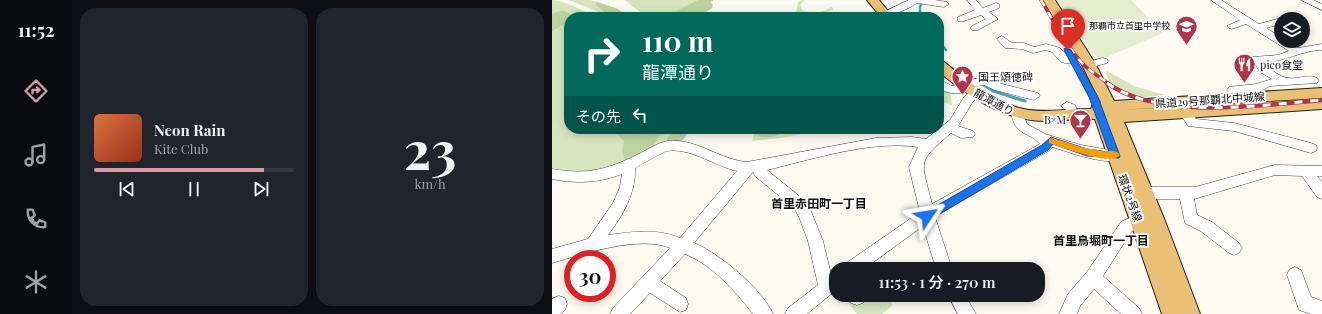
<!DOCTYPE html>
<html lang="ja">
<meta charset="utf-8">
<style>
:root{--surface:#171b24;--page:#20242c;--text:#f1f3f6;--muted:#9ea1a6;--line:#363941;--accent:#d49ea9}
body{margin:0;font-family:"Playfair Display","Noto Sans JP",serif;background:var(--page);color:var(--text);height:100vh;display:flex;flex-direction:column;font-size:15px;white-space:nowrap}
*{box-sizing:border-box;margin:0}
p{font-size:13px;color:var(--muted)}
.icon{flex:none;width:22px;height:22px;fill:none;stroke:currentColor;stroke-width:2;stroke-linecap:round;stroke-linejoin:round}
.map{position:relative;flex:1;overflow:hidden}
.sheet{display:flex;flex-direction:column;gap:8px;padding:8px;background:#0d0f14;width:480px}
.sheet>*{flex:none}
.hud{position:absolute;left:12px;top:12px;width:380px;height:122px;border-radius:16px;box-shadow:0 2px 10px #0003;background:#00695c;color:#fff;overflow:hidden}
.buttons{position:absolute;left:722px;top:12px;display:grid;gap:8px}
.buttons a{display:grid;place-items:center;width:36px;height:36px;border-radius:50%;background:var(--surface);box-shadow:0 2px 10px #0003;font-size:20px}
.speed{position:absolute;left:12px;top:250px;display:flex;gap:8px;font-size:20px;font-weight:700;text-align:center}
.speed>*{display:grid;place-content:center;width:52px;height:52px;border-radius:50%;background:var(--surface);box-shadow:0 2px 10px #0003;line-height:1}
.speed .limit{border:6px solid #d22;background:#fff;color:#111}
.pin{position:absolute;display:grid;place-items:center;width:34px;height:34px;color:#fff;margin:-41px -17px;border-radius:50% 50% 50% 0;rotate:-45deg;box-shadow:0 0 4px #0007}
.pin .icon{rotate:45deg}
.me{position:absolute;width:44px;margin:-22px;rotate:57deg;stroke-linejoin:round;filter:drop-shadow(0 0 3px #0008)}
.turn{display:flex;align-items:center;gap:14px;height:84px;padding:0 12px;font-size:18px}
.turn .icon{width:52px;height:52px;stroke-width:2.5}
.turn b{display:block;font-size:28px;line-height:34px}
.then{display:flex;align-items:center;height:38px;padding:0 12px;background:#0003;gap:8px;font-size:15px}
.sheet .card{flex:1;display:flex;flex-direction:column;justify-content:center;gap:6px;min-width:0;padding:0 14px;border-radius:16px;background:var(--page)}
.sheet .dial{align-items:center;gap:0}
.dial b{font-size:52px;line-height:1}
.song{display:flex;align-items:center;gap:12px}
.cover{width:48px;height:48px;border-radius:6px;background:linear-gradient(135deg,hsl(20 70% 55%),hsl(10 70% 35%))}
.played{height:4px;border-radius:2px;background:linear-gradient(90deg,var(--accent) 85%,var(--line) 85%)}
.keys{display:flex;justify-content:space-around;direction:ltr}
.sheet .tiles{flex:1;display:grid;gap:8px;grid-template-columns:repeat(2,1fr)}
.trip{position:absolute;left:277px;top:262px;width:216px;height:40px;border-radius:16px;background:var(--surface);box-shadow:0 2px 10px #0003;font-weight:600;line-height:40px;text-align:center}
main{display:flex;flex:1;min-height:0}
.tabs{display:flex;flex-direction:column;width:72px;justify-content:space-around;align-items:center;background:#090b0e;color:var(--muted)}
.tabs .icon{width:28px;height:28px}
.tabs .current{color:var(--accent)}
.tabs b{font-size:18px;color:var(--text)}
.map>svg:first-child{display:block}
</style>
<main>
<nav class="tabs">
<b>11:52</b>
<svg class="icon current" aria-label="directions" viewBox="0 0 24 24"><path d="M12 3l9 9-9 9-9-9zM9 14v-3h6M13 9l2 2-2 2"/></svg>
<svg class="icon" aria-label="music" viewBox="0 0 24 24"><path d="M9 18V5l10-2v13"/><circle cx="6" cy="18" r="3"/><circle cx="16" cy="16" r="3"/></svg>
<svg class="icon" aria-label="phone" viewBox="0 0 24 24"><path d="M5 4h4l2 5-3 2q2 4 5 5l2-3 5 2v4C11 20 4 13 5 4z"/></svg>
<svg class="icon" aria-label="climate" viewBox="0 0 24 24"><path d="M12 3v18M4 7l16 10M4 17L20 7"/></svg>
</nav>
<section class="sheet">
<div class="tiles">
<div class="card">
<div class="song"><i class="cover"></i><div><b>Neon Rain</b><p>Kite Club</p></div></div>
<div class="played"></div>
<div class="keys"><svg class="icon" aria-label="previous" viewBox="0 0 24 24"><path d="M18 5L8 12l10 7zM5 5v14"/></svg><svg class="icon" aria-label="pause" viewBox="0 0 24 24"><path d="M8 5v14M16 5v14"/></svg><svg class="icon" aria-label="next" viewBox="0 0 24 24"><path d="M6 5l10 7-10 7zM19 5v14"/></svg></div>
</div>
<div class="card dial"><b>23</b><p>km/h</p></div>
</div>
</section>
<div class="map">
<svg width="770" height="314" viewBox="0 0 770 314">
<rect width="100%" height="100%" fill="#fdfaf2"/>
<path fill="#d7e5bf" d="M0,0C12,0 28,10 39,14L37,17H17V129H138L130,143L55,170L19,172L0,168Z
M16,0H37L46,2L43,4L51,11L54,16L51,17L45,11Z
M73,0H146C138,6 112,18 103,17C93,16 80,7 73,0Z
M251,0H253L248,5L251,11C262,13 271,14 279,6L282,10L259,15V17H243L246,2Z
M555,71L582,86L613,95C599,96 574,102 563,90C559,86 557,79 554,74Z
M387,83L399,94L400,105L393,103L387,115Z
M139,129H264V130L236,137L200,141L203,131Z
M290,295H334L341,305L330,314H305Z"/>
<path fill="#bdd4a0" d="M146,0H162L159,2L161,5L160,8L146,17H104L122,12Z
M46,2L66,9L77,17H55L51,11L43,4Z
M10,10L20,15V17H17V21L0,31V14Z
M66,129H117L107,136L102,145L73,160L70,152L72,141L63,132Z
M131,129H135V133L128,143L115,142V138L120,133Z
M171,129H245L219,137H208L203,130Z"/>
<path fill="#e6edcf" d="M506,0H579L611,33L550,59L540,54Z"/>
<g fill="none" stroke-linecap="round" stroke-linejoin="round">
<path stroke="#4b9ebf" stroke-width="2.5" d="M368,17V7L371,0
M387,41L394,50"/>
<path stroke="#4b9ebf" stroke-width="3" d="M432,85L441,91L473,101"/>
<defs>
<path id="minor" d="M357,0H383L395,2L397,4L392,7L365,3C351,12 337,17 321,17Z
M415,0H424L431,8L444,3L447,4V8L437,12L446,19L426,30H420L418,28L420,26L434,19L429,15L412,21H406V17L423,10Z
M659,0H669L707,24L729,18L732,19H729V24L714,28L729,37V41H735L746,48L770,44V50C750,50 733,62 712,62C717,69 728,77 736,78C745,80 761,72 767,80L765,83L718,86L706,92L677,93L675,90L677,87L704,84L720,79L708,72L700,59L701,57L726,55L737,51L694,24L680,29L677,28L675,26L688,20Z
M749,0H761L770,4V10Z
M450,36L460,43H472L482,47L494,44L508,48L516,57L527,58L528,60L523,63H513L509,62L500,52L494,50L481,53L470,49L453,48L445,39Z
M551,58L555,59L556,61L555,63L537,68L532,65L533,63Z
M433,77L450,84L486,93L488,96L482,100L443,90L432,85L420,87L419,90H427L429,93L420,103L406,126L421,131L423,134L421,137L409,138L399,133C364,163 369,160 380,204L488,144C477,131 463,137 459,112L461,109H469L475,124L493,134L529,145L563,151L568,152L569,156L568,160C551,165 517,152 500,147L498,150L389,213L383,217L400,269H384L371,226L312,269H291L293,264L368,212L357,167L366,147C319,140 261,159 215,170L252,200L258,209L271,241L279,274L284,272V290L255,314H233L236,308L266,285L256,241L247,217L242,208L203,176L201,172L142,243C167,253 210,289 221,314H201C182,290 162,266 133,254L108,281L134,298L136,304L134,310L128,312L98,293L78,314H58L61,308L118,248C88,235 30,254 0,263V249L36,239L61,203L68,187L70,174C46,183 25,184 0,179V169C35,175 54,170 85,155C95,150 105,143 116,141C144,138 168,160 195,162L324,138L360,137L374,139L398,120L412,97L418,91C407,94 397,95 387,88V79L400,86L407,85L408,82ZM114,151C139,147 162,166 185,171L128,238C104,228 81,232 56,235C71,215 84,193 83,168Z
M515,102L523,105L527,115L525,118H517L514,110L509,106Z
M634,109L638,110L644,119L682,123L759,143L764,145L765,148L764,151L759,153L682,131L636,126L628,113L630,110Z
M723,165L770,166V176H765L770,182V199L765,197L750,176L723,175L642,199L645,215L660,222L687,243L690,248L687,253L682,255L677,253L650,232L633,223L628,199H593L588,197L586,193L588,189L593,187H643Z
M586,214L591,216L593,220L591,224L579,232L551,276L587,308L590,314H569L542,289L528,306L525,314H507L516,294L535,272L569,222Z
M743,267L749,270L759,297L770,301V314H759L747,310L735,275L737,270Z
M295,295H312L313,297L311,303L305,305L299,303Z
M396,295H413L424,314H406Z
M7,296L13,298L15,304L13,310L8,314H0V299Z"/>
<path id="major" d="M315,0H327L341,17H329Z
M491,0H503L544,65L562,101L770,88V98L567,110L770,99V109L572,122L613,221L648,314H610L543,119C526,118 510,121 494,121C452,121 418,97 387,72V61L392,62C417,82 445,105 477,110C498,113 519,108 539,109L541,103H549L530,65Z"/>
</defs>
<use href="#minor" stroke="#424242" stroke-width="1"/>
<use href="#major" stroke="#202020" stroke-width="2"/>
<use href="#minor" fill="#fff" fill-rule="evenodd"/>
<use href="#major" fill="#eac076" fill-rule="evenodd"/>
<defs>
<path id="rail-far1" d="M489,0C503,23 515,48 534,67C541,73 549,78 557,84"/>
<path id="rail" d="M555,83C608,121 709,105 770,100"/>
</defs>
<use href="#rail-far1" stroke="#b0354a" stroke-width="3.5"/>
<use href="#rail" stroke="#b0354a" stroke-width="4.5"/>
<use href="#rail-far1" stroke="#fff" stroke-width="2.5" stroke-dasharray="7" stroke-linecap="butt"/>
<use href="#rail" stroke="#fff" stroke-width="3" stroke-dasharray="8" stroke-linecap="butt"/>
</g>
<path fill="#1a73e8" stroke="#114b97" d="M513,48L519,50L546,97L568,156L567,158L535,156L501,144L496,150L379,219H372L370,216L372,213L490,145L499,137L535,149L557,152L537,97L512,50Z"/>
<path fill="#f59e0b" d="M501,138C517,143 533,149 550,151C556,152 564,149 568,155C559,167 510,147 497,143V139Z"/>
<defs>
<symbol id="school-pin" viewBox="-11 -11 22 30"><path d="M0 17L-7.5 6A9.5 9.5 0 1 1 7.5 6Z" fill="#b0354a" stroke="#fff"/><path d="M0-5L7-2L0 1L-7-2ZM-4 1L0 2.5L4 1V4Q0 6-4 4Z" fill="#fff"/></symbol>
<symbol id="restaurant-pin" viewBox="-11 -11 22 30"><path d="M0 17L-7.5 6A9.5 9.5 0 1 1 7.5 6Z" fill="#b0354a" stroke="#fff"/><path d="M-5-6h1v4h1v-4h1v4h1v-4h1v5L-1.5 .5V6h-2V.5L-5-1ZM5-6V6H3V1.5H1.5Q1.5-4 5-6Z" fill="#fff"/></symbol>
<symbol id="sight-pin" viewBox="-11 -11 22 30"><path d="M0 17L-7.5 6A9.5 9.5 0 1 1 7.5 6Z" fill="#b0354a" stroke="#fff"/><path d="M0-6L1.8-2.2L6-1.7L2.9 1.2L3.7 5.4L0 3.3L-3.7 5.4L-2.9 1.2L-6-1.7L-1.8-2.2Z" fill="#fff"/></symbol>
<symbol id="bar-pin" viewBox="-11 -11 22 30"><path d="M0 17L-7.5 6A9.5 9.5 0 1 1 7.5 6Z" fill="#b0354a" stroke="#fff"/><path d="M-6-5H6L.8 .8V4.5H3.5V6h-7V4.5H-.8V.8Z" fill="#fff"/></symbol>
</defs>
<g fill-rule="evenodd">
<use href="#school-pin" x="622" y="14" width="25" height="34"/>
<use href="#restaurant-pin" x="680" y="52" width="25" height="34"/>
<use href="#sight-pin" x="398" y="64" width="25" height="34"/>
<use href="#bar-pin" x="516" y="108" width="25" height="34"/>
</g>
<g text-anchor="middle" stroke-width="4" stroke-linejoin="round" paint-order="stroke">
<g font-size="9" fill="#0f0f0f" stroke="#fff" text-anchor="end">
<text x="618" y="29">那覇市立首里中学校</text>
</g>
<g font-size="11" fill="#0f0f0f" stroke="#fff" text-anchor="start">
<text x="708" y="69">pico食堂</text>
<text x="426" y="81">国王頌徳碑</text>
<text x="514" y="124" text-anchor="end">B×M</text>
</g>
<g font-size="11" fill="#0f0f0f" stroke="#fff">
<text transform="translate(658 100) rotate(-4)" y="4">県道29号那覇北中城線</text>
<text transform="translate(442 102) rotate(28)" y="4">龍潭通り</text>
<text transform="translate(578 198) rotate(70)" y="4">環状2号線</text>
</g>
<g font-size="12" font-weight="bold" fill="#0f0f0f" stroke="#fff">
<text x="267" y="208">首里赤田町一丁目</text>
<text x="549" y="245">首里鳥堀町一丁目</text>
</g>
</g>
</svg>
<div class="buttons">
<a><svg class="icon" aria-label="layers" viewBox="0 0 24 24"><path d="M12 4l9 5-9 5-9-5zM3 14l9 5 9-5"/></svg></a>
</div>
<div class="speed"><div class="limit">30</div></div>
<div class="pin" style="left:516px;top:50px;background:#d93025"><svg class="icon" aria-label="arrive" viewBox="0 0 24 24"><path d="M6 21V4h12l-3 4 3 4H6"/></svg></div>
<svg class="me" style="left:375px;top:216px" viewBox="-20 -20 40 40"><path d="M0-17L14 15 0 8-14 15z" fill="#1a73e8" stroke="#fff" stroke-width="4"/></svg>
<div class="trip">11:53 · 1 分 · 270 m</div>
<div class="hud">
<div class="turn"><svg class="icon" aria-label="right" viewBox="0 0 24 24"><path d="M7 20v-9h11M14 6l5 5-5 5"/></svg><div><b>110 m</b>龍潭通り</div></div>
<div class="then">その先<svg class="icon" aria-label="left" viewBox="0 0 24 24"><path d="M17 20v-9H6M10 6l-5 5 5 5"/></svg></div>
</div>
</div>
</main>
